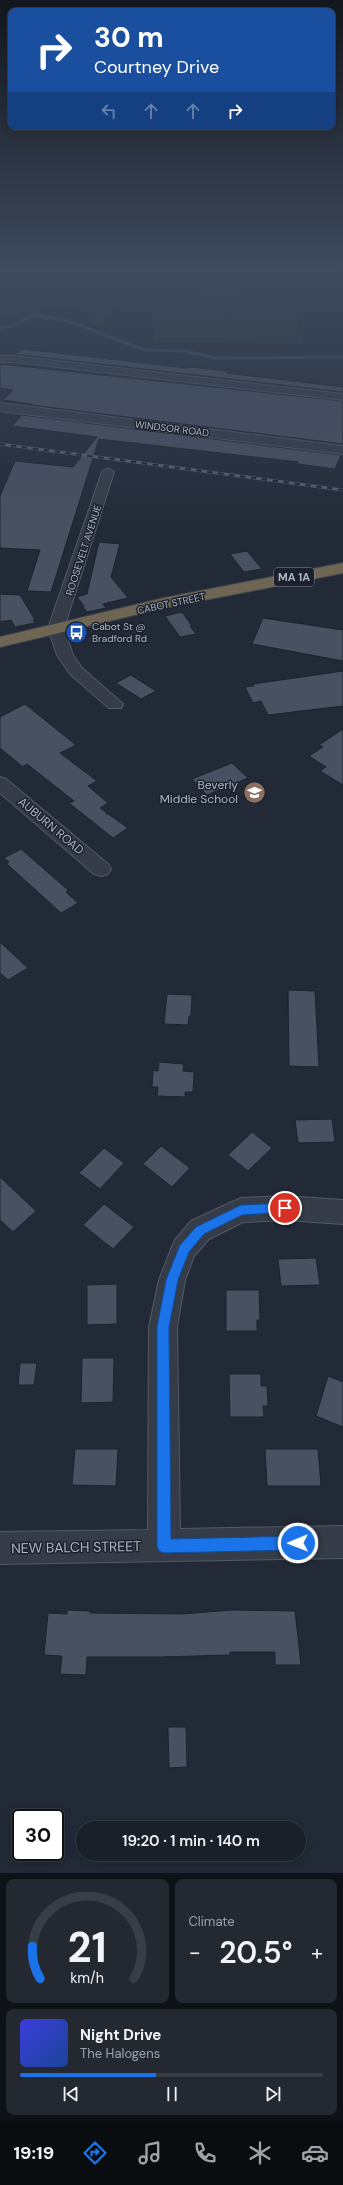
<!DOCTYPE html>
<meta charset="utf-8">
<style>
:root{--surface:#1a2029;--page:#232831;--text:#f1f3f6;--muted:#9fa3a8;--line:#383e46;--accent:#1a73e8}
body{margin:0;font-family:"DM Sans",sans-serif;background:var(--page);color:var(--text);height:100vh;display:flex;flex-direction:column;font-size:15px;white-space:nowrap}
*{box-sizing:border-box;margin:0}
p{font-size:13px;color:var(--muted)}
.icon{flex:none;width:22px;height:22px;fill:none;stroke:currentColor;stroke-width:2;stroke-linecap:round;stroke-linejoin:round}
.map{position:relative;height:1873px;overflow:hidden}
.side{display:flex;flex-direction:column;gap:6px;padding:6px;background:#0e1217;flex:1}
.side>*{flex:none}
.banner{position:absolute;left:8px;top:8px;width:327px;height:122px;border-radius:8px;box-shadow:0 2px 10px #0003,0 0 0 1px var(--line);background:#1a4fa0;color:#fff;overflow:hidden}
.speed{position:absolute;left:12px;top:1809px;display:flex;gap:8px;font-size:20px;font-weight:700;text-align:center}
.speed>*{display:grid;place-content:center;width:52px;height:52px;border-radius:50%;background:var(--surface);box-shadow:0 2px 10px #0003,0 0 0 1px var(--line);line-height:1}
.speed .limit{border:2px solid #111;border-radius:6px;background:#fff;color:#111}
.pin{position:absolute;display:grid;place-items:center;width:34px;height:34px;color:#fff;margin:-17px;border:2px solid #fff;border-radius:50%;box-shadow:0 1px 4px #0007}
.me{position:absolute;width:44px;margin:-22px;rotate:269deg;stroke-linejoin:round;filter:drop-shadow(0 0 3px #0008)}
.turn{display:flex;align-items:center;gap:14px;height:84px;padding:0 20px;font-size:18px}
.turn .icon{width:52px;height:52px;stroke-width:2.5}
.turn b{display:block;font-size:28px;line-height:34px}
.lanes{display:flex;align-items:center;height:38px;padding:0 20px;background:#0003;justify-content:center;gap:20px;direction:ltr}
.lanes .off{opacity:.35}
.big{font-size:30px;font-weight:600;line-height:1.1}
.side .widget{flex:1;display:flex;flex-direction:column;justify-content:center;gap:6px;min-width:0;padding:0 14px;border-radius:8px;background:var(--page)}
.side .dial{align-items:center;gap:0}
.dial svg{height:104px;overflow:visible;fill:none;stroke:var(--line);stroke-width:7;stroke-linecap:round;text-anchor:middle}
.dial text{fill:var(--text);stroke:none}
.song{display:flex;align-items:center;gap:12px}
.cover{width:48px;height:48px;border-radius:6px;background:linear-gradient(135deg,hsl(240 70% 55%),hsl(220 70% 35%))}
.played{height:4px;border-radius:2px;background:linear-gradient(90deg,var(--accent) 45%,var(--line) 45%)}
.keys{display:flex;justify-content:space-around;direction:ltr}
.heat{display:flex;justify-content:space-between;align-items:center;font-size:22px;direction:ltr}
.side .tiles{flex:1;display:grid;gap:6px;grid-template-columns:1fr 1fr}
.widget:last-child{grid-column:span 2}
.trip{position:absolute;left:76px;top:1821px;width:230px;height:40px;border-radius:20px;background:var(--surface);box-shadow:0 2px 10px #0003,0 0 0 1px var(--line);font-weight:600;line-height:40px;text-align:center}
.tabs{display:flex;height:64px;justify-content:space-around;align-items:center;background:#0a0d10;color:var(--muted)}
.tabs .icon{width:28px;height:28px}
.tabs .current{color:var(--accent)}
.tabs b{font-size:18px;color:var(--text)}
.map>svg:first-child{display:block}
</style>
<div class="map">
<svg width="343" height="1873" viewBox="0 0 343 1873">
<rect width="100%" height="100%" fill="#222a37"/>
<path fill="#253739" d="M209,290L289,291L297,293L280,296L146,297C129,300 114,304 102,317L105,325C99,327 92,326 89,320L101,302L21,313L0,318V303L36,302L87,294H135Z
M293,299L303,344L155,343L150,300H220L228,337L225,300Z"/>
<g fill="none" stroke-linecap="round" stroke-linejoin="round">
<path stroke="#36455e" stroke-width="3" d="M0,328L13,326L33,315L68,321L145,350L185,351L215,358L343,357"/>
</g>
<path fill="#485061" stroke="#1c232f" d="M23,349L187,368L191,367L227,371L226,373L343,387V392L14,354Z
M0,364L343,401V444L31,405L32,404L3,400L13,390L0,388Z
M22,415L341,455L335,469L298,464V462L99,439L51,592L27,591L40,550L0,548V496L15,461L73,467L97,437L12,426Z
M99,542L120,544L111,577L128,598L103,604L106,608L87,612L85,609H83L84,606L77,597L87,594Z
M247,551L262,569L244,572L230,554Z
M0,594L20,595L35,620H33L35,623L15,627L11,620L0,622Z
M182,612L192,626H190L196,634L180,637L165,616Z
M263,618L343,630V661L252,644Z
M343,671V706L268,715L261,701L253,703L245,687L254,686L253,684Z
M131,675L156,691L141,699L116,683Z
M25,704L76,745L60,753L97,781L88,786L108,803L100,808L107,813L106,814H108L128,828L113,838L69,803L74,801L27,764L23,767L0,748V717Z
M343,729V785L320,771L326,767L309,756L323,747L319,745Z
M232,763L248,778L207,795L192,779Z
M21,849L68,890L66,892L78,903L61,913L7,864L9,862L4,858Z
M0,942L28,968L8,980L0,973Z
M288,990L315,991L319,1067L289,1066Z
M167,994L192,995L191,1016H189L188,1025L164,1024Z
M159,1062L184,1064L183,1071L194,1072L193,1092H185V1097L157,1096L158,1087H152L153,1070L158,1071Z
M332,1119L335,1142L298,1143L295,1120Z
M252,1132L272,1148L248,1171L228,1155Z
M161,1146L190,1168L172,1187L143,1164Z
M104,1148L124,1163L100,1189L79,1173Z
M0,1177L36,1211L13,1232L0,1220Z
M104,1204L134,1227L113,1249L83,1225Z
M316,1258L320,1285L281,1286L278,1259Z
M117,1284V1324L87,1325V1285Z
M226,1290H259L260,1320H257V1331H226Z
M82,1358H114L113,1402L81,1403Z
M20,1363H37L34,1385H18Z
M229,1374H261V1386H267L268,1406H263L264,1417H230Z
M328,1376L343,1382V1427L316,1416Z
M75,1449H118L116,1486L72,1485Z
M265,1449H318L321,1486H267Z
M67,1610L90,1611V1613L182,1614L232,1610L295,1611L301,1665H275V1652H230V1655L159,1657H87L86,1675L60,1674L62,1656L44,1655L48,1613L67,1614Z
M168,1727H186L187,1767L169,1768Z"/>
<g fill="none" stroke-linecap="round" stroke-linejoin="round">
<defs>
<path id="street" d="M0,356H14L343,394V400L14,362H0Z
M0,403L343,446V454L0,411Z
M108,468L114,472L64,628L73,655L82,668L123,704L121,708H109L70,674L57,655L48,628L102,472Z
M0,777L6,779L108,864L111,869L108,874L101,876L94,874L0,793Z
M285,1196L343,1200V1224L285,1220L243,1222L209,1239L194,1256L185,1280L177,1327L180,1529L343,1526V1558L0,1564V1532L148,1530L149,1327L159,1280L171,1249L175,1240L191,1221L232,1202L241,1198Z"/>
<path id="highway" d="M343,563V573L164,608L0,647V637L164,598Z"/>
</defs>
<use href="#street" stroke="#535966" stroke-width="2"/>
<use href="#highway" stroke="#404653" stroke-width="2"/>
<use href="#street" fill="#353c48" fill-rule="evenodd"/>
<use href="#highway" fill="#6e6552" fill-rule="evenodd"/>
<defs>
<path id="rail" d="M0,444L343,490"/>
</defs>
<use href="#rail" stroke="#57606f" stroke-width="3"/>
<use href="#rail" stroke="#1b212c" stroke-width="2" stroke-dasharray="5.5" stroke-linecap="butt"/>
</g>
<linearGradient id="sky" x2="0" y2="1"><stop stop-color="#13171e"/><stop offset="0.51" stop-color="#3e4a5e"/><stop offset="1" stop-color="#3e4a5e" stop-opacity="0"/></linearGradient>
<rect width="343" height="530" fill="url(#sky)"/>
<path fill="#1a73e8" stroke="#114b97" d="M285,1203L289,1205L291,1208L289,1212L242,1215L204,1234L189,1252L178,1280L169,1327L171,1539L298,1536L303,1538L305,1543L303,1548L298,1550L164,1553L159,1551L157,1546V1327L166,1280L180,1245L196,1227L241,1205Z"/>
<defs>
<symbol id="bus-disc" viewBox="-11 -11 22 22"><circle r="9.5" fill="#1a4fb4" stroke="#1b212c"/><path d="M-5-6H5V4H4V6H2V4H-2V6H-4V4H-5ZM-3.5-4V0h7V-4ZM-3.5 1.2v1.5H-2V1.2ZM2 1.2v1.5H3.5V1.2Z" fill="#fff"/></symbol>
<symbol id="school-disc" viewBox="-11 -11 22 22"><circle r="9.5" fill="#8d6e63" stroke="#1b212c"/><path d="M0-5L7-2L0 1L-7-2ZM-4 1L0 2.5L4 1V4Q0 6-4 4Z" fill="#fff"/></symbol>
</defs>
<g fill-rule="evenodd">
<use href="#bus-disc" x="64" y="620" width="25" height="25"/>
<use href="#school-disc" x="242" y="780" width="25" height="25"/>
</g>
<g text-anchor="middle" stroke-width="3" stroke-linejoin="round" paint-order="stroke">
<g font-size="10" fill="#b0b6c4" stroke="#1b212c">
<text transform="translate(172 428) rotate(7)" y="4">WINDSOR ROAD</text>
<text transform="translate(83 550) rotate(-72)" y="4">ROOSEVELT AVENUE</text>
<text transform="translate(171 603) rotate(-12)" y="4">CABOT STREET</text>
</g>
<g font-size="10" fill="#b0b6c4" stroke="#1b212c" text-anchor="start">
<text x="92" y="630">Cabot St @<tspan x="92" dy="12">Bradford Rd</tspan></text>
</g>
<rect fill="#1b212c" stroke="#838996" stroke-width="1" x="274" y="568" width="40" height="18" rx="3"/>
<g font-size="11" font-weight="bold" fill="#b0b6c4">
<text x="294" y="581">MA 1A</text>
</g>
<g font-size="12" fill="#b0b6c4" stroke="#1b212c" text-anchor="end">
<text x="238" y="789">Beverly<tspan x="238" dy="14">Middle School</tspan></text>
</g>
<g font-size="12" fill="#b0b6c4" stroke="#1b212c">
<text transform="translate(51 826) rotate(40)" y="4">AUBURN ROAD</text>
</g>
<g font-size="14" fill="#b0b6c4" stroke="#1b212c">
<text transform="translate(76 1547) rotate(-1)" y="5">NEW BALCH STREET</text>
</g>
</g>
</svg>
<div class="speed"><div class="limit">30</div></div>
<div class="pin" style="left:285px;top:1208px;background:#d93025"><svg class="icon" aria-label="arrive" viewBox="0 0 24 24"><path d="M6 21V4h12l-3 4 3 4H6"/></svg></div>
<svg class="me" style="left:298px;top:1543px" viewBox="-20 -20 40 40"><circle r="17" fill="#1a73e8" stroke="#fff" stroke-width="3"/><path d="M0-11L8 9 0 5-8 9z" fill="#fff"/></svg>
<div class="trip">19:20 · 1 min · 140 m</div>
<div class="banner">
<div class="turn"><svg class="icon" aria-label="right" viewBox="0 0 24 24"><path d="M7 20v-9h11M14 6l5 5-5 5"/></svg><div><b>30 m</b>Courtney Drive</div></div>
<div class="lanes"><svg class="icon off" aria-label="left" viewBox="0 0 24 24"><path d="M17 20v-9H6M10 6l-5 5 5 5"/></svg><svg class="icon off" aria-label="ahead" viewBox="0 0 24 24"><path d="M12 20V5M6 11l6-6 6 6"/></svg><svg class="icon off" aria-label="ahead" viewBox="0 0 24 24"><path d="M12 20V5M6 11l6-6 6 6"/></svg><svg class="icon" aria-label="right" viewBox="0 0 24 24"><path d="M7 20v-9h11M14 6l5 5-5 5"/></svg></div>
</div>
</div>
<section class="side">
<div class="tiles">
<div class="widget dial"><svg viewBox="0 0 100 80">
<path d="M14 69A42 42 0 1 1 86 69"/>
<path d="M14 69A42 42 0 0 1 8 44" stroke="#1a73e8"/>
<text x="50" y="56" font-size="32" font-weight="700">21</text>
<text x="50" y="72" font-size="11">km/h</text>
</svg></div>
<div class="widget"><p>Climate</p>
<div class="heat"><a>−</a><b class="big">20.5°</b><a>+</a></div>
</div>
<div class="widget">
<div class="song"><i class="cover"></i><div><b>Night Drive</b><p>The Halogens</p></div></div>
<div class="played"></div>
<div class="keys"><svg class="icon" aria-label="previous" viewBox="0 0 24 24"><path d="M18 5L8 12l10 7zM5 5v14"/></svg><svg class="icon" aria-label="pause" viewBox="0 0 24 24"><path d="M8 5v14M16 5v14"/></svg><svg class="icon" aria-label="next" viewBox="0 0 24 24"><path d="M6 5l10 7-10 7zM19 5v14"/></svg></div>
</div>
</div>
</section>
<nav class="tabs">
<b>19:19</b>
<svg class="icon current" aria-label="directions" viewBox="0 0 24 24"><path d="M12 3l9 9-9 9-9-9zM9 14v-3h6M13 9l2 2-2 2"/></svg>
<svg class="icon" aria-label="music" viewBox="0 0 24 24"><path d="M9 18V5l10-2v13"/><circle cx="6" cy="18" r="3"/><circle cx="16" cy="16" r="3"/></svg>
<svg class="icon" aria-label="phone" viewBox="0 0 24 24"><path d="M5 4h4l2 5-3 2q2 4 5 5l2-3 5 2v4C11 20 4 13 5 4z"/></svg>
<svg class="icon" aria-label="climate" viewBox="0 0 24 24"><path d="M12 3v18M4 7l16 10M4 17L20 7"/></svg>
<svg class="icon" aria-label="car" viewBox="0 0 24 24"><path d="M5 17H2v-5l4-1 3-4h7l3 4 3 1v5h-3M9 17h6M6 11h13"/><circle cx="7" cy="17" r="2"/><circle cx="17" cy="17" r="2"/></svg>
</nav>
